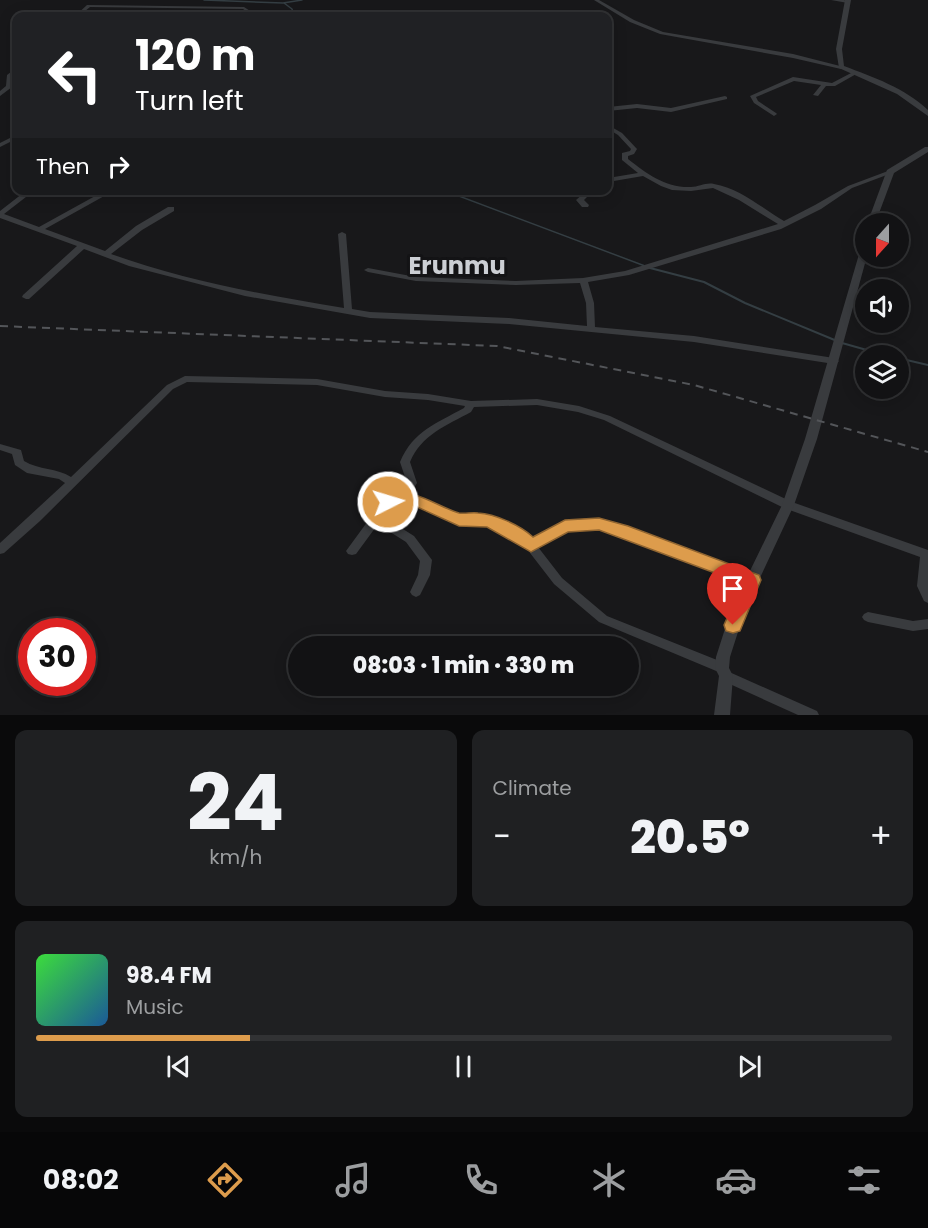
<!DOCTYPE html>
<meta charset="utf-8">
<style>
:root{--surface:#121214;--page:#1f2022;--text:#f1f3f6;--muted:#9c9ea0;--line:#313234;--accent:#dd9c4c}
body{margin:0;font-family:Poppins,sans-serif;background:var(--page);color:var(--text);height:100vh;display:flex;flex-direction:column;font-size:22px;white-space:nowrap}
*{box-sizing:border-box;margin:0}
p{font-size:20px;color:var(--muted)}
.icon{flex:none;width:33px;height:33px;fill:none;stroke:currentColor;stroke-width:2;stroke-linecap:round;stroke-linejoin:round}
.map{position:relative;height:715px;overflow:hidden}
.drawer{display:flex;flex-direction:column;gap:15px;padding:15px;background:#0a0a0b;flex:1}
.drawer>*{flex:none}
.guide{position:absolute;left:12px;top:12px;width:600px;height:183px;border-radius:12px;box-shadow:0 3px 15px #0003,0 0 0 2px var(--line);background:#202124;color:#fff;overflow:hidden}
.needle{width:39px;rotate:201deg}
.buttons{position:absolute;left:855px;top:213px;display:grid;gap:12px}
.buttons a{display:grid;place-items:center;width:54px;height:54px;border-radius:50%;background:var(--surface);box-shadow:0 3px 15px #0003,0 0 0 2px var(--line);font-size:30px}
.speed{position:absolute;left:18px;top:618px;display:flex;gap:12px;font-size:30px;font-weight:700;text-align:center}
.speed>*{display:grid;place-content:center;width:78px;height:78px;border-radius:50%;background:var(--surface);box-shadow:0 3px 15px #0003,0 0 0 2px var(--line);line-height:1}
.speed .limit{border:9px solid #d22;background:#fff;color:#111}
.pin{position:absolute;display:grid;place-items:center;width:51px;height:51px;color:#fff;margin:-62px -26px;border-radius:50% 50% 50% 0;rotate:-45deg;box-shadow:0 0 6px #0007}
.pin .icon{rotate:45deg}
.me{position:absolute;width:66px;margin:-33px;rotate:85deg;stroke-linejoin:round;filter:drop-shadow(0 0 4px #0008)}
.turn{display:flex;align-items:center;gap:21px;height:126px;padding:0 24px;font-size:27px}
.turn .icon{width:78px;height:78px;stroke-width:2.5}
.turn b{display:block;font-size:42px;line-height:51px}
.then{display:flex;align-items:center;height:57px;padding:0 24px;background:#0003;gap:12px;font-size:22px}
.big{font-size:45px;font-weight:800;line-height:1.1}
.drawer .tile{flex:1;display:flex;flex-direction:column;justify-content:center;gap:9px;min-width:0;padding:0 21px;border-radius:12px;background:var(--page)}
.drawer .dial{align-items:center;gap:0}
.dial b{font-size:78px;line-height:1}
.song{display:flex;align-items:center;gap:18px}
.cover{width:72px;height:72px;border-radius:9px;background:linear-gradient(135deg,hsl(120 70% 55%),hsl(210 70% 35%))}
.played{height:6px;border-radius:3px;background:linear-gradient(90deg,var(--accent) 25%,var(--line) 25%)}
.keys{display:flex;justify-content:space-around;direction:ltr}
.heat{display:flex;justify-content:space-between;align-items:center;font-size:33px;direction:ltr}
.drawer .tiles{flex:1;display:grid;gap:15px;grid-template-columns:1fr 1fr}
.tile:last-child{grid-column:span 2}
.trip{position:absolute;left:288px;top:636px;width:351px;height:60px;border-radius:30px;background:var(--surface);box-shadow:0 3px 15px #0003,0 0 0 2px var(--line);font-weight:800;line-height:60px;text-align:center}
.menu{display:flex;height:96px;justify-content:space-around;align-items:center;background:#070708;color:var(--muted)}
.menu .icon{width:42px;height:42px}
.menu .on{color:var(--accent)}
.menu b{font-size:27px;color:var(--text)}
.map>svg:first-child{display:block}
</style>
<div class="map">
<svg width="928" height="715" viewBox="0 0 928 715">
<rect width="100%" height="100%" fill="#18181a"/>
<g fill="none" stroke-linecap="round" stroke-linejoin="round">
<path stroke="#343e43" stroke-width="1.5" d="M204,0L283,3L302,0
M284,3L292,9L294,16
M443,190L645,266"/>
<path stroke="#343e43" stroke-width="2" d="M650,268L704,282L745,303L837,341
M842,343L888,356
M898,358L928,365"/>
<path fill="#393b3e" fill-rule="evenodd" d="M594,0H599L634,20L663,32L793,54L844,67L841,69L793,58L660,34L630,22Z
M831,0H844L850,2L848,3Z
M87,5L244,7L258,16H253L243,9L90,7L79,16H75Z
M16,68V72L13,76L12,87L0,96V91L6,86L7,75Z
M853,72L858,73L835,86H826L818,96L813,95L821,85L794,81L756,97L758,101L776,113L777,114L774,116L754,103L750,96L793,77L832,83Z
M725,96L727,97V99L671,112L637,108L608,111V107L637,104L671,108Z
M608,125L622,133L637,149L634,154L628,156V159C647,174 666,188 691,187C699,187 706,182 714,184C739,188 762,208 784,221L815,205L848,186L888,171H892V173L852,188L821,209L781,229L629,275L588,282L594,303L595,327L694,336L834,358L839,361L837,363L834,364L694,342L509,324L370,318L245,296L129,266L84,249L29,299H26L22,297L23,295L77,246L0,218V211L27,190H35L4,214L39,227L106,190H115L45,229L105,251L136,226L168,207H174V211L142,230L111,254C186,281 265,295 344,308L338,234L342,232L346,234L352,309L370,312L509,318L587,326L586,303L580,283L516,285L416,281L368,272L364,270L368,268L416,277L516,281L583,278L625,271L778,224L739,200L713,188L691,191L672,190L661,186L643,176L608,182V178L638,173L622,160V153L630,151L631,149L618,135L608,129Z
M16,135V139L0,147V143Z
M596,190H603L606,193L602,195L588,196L584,200L589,205L588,207H582L576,200L584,193Z
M185,376L317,379L385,391L428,394L471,401L537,399L579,406L610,416L792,502L928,550V603L924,601L917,586L920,557L784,508L604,420L578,412L537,405L474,407L471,412C447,425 421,435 410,462L417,483L410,494C427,498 441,509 458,515C465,517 473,514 481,515C499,517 518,529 532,540L565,522L599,520L756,577L758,580L756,583L752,585L598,528L567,530L538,547L562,578L607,616L727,664L728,668L727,671L817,711L819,715H798L721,680L720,676L721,673L599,622L554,584L527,549L517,541L497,529L482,523H458L446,519L419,505L404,501L398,502L392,505L387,511L395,524L414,536L432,560L430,575L420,595L416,597L412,595L410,592L418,575L420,561L406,542L387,530L381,520L356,554L352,555L348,554L346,551L384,499L399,494L407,483L400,462C413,431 437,423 464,408L465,406L428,400L385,397L317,385L187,382L173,389L40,521L4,553L0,554V543L65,483L59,479L27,473L15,465L12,454L0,450V444L21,450L24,461C39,470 57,468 71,477L167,385Z
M868,612L913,621L928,619V629L913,631L868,622L864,620L862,617L864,614Z"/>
<path fill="#393b3e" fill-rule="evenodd" d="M845,0H851L842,49L844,66C873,77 905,88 928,110V116L897,94L839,68L836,49Z
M925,147H928V152L894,173L875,224H867L887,170Z
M866,241V256H867L817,439L794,505L745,610L730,657L729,668L733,676L730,715H714L719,676L715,668L716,657L731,610L782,505L805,439L862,244Z"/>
<path stroke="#535559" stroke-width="2" stroke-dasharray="8 6" stroke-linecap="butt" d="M0,326L497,346L694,385L928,452"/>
</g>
<path fill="#dd9c4c" stroke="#906531" stroke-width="1.5" d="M393,492C419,491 436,506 459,513C465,514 472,512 478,513C495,514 520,525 533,537L565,520L599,518L628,526L759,575L761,580L740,631L733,633L726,631L724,625L742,583L599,530L568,532L531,552L487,527L459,526L415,506L402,503L388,508L382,507L379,502L387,494Z"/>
<g text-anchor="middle" stroke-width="6" stroke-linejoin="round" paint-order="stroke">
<g font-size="24" font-weight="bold" fill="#cccfd4" stroke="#131315">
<text x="457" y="274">Erunmu</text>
</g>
</g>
</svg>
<div class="buttons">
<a><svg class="needle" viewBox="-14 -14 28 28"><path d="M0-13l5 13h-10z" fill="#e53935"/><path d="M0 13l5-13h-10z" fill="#9c9ea0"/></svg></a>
<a><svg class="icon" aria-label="sound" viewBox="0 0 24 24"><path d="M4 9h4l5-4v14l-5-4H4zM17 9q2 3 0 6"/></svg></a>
<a><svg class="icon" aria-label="layers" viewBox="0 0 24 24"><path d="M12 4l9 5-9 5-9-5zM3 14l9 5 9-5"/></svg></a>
</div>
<div class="speed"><div class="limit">30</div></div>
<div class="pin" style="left:733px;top:625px;background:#d93025"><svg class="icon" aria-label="arrive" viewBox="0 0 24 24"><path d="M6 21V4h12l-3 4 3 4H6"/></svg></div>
<svg class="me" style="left:388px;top:502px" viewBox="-20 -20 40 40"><circle r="17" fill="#dd9c4c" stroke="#fff" stroke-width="3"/><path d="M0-11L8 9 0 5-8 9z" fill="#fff"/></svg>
<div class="trip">08:03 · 1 min · 330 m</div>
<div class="guide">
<div class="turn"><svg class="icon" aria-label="left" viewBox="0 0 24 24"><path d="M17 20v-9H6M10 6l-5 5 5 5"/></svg><div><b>120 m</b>Turn left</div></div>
<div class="then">Then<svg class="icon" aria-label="right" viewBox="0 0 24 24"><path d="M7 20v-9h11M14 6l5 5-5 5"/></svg></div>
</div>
</div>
<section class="drawer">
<div class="tiles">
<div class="tile dial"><b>24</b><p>km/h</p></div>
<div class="tile"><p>Climate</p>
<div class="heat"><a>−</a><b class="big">20.5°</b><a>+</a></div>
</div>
<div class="tile">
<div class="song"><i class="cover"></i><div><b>98.4 FM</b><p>Music</p></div></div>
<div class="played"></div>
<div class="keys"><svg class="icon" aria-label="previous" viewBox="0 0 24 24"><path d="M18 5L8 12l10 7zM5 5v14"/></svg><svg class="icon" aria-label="pause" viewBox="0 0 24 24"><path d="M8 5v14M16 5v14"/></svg><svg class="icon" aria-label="next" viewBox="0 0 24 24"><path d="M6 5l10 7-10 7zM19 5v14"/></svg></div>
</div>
</div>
</section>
<nav class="menu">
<b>08:02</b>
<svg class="icon on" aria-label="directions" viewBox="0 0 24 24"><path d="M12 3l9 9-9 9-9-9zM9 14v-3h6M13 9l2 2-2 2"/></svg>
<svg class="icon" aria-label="music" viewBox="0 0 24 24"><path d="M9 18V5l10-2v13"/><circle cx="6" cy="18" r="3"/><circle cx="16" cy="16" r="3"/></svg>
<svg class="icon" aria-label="phone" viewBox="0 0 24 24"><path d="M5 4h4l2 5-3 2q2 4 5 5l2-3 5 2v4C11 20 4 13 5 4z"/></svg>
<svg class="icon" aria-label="climate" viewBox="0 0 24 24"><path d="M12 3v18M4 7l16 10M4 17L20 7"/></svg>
<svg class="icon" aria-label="car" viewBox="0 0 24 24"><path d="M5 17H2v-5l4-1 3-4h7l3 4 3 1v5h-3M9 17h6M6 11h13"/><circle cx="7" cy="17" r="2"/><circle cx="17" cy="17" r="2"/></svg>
<svg class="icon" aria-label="filters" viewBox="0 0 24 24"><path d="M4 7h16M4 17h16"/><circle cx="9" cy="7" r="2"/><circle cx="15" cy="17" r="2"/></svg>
</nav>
